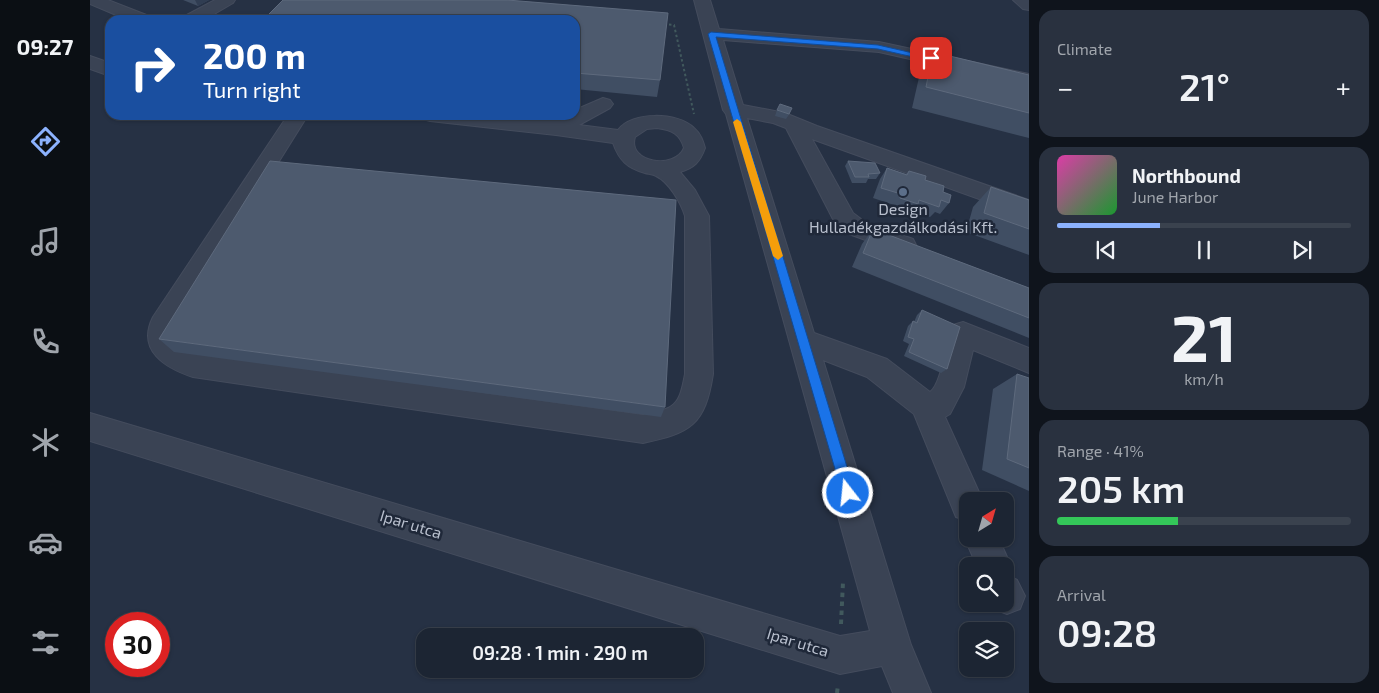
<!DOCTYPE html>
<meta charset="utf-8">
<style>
:root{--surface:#1c2533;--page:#29313f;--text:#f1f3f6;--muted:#a0a5ac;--line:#3a424e;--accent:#8cb2fe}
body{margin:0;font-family:"Exo 2",sans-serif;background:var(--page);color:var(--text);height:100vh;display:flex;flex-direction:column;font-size:19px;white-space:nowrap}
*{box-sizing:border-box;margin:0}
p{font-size:16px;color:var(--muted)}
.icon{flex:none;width:28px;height:28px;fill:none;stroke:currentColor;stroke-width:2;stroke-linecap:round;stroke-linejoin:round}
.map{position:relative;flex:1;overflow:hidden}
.panel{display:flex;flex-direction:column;gap:10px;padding:10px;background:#0f141c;width:350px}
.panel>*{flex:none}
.top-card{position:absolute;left:15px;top:15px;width:475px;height:105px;border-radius:15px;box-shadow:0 1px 4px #0004,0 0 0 1px var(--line);background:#1a4fa0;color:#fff;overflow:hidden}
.needle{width:32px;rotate:37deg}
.controls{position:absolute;left:869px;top:492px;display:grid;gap:10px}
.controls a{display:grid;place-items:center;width:55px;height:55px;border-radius:10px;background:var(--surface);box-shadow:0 1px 4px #0004,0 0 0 1px var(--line);font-size:25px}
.speed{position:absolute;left:15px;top:612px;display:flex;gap:10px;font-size:25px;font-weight:700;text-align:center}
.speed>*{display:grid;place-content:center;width:65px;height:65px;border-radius:50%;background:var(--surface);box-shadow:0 1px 4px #0004,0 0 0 1px var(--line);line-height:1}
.speed .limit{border:8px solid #d22;background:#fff;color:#111}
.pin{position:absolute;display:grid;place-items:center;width:42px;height:42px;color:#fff;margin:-21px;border-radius:10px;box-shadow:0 2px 8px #0006}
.me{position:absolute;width:55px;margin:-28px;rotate:344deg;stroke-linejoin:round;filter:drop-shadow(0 0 4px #0008)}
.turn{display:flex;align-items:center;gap:18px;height:105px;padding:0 15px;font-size:22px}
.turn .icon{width:65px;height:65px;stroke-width:2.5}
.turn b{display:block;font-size:35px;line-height:42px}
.big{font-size:38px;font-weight:600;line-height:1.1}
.panel .widget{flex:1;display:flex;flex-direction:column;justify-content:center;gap:8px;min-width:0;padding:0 18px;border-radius:15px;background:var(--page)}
.panel .dial{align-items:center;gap:0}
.dial b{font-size:65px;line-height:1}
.song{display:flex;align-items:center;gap:15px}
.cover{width:60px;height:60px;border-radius:8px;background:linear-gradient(135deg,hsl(320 70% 55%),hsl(130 70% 35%))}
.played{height:5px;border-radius:2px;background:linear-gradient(90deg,var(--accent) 35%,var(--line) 35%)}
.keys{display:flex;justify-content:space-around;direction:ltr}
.heat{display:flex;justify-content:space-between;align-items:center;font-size:28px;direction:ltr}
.charge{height:8px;border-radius:4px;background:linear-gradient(90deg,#34c759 41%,var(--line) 0)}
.trip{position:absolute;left:326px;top:628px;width:288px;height:50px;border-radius:15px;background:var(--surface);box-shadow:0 1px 4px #0004,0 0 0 1px var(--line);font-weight:600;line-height:50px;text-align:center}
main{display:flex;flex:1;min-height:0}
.tabs{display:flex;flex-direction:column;width:90px;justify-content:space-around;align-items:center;background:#0b0f14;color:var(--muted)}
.tabs .icon{width:35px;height:35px}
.tabs .active{color:var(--accent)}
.tabs b{font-size:22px;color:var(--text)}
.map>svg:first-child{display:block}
</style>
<main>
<nav class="tabs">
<b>09:27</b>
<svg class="icon active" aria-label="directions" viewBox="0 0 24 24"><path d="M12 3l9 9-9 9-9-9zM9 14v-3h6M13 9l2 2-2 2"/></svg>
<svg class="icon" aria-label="music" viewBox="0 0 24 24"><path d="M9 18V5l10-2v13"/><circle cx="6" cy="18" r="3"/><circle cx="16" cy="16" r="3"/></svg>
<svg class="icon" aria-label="phone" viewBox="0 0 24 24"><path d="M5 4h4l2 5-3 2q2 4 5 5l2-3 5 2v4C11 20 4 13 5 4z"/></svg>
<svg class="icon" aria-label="climate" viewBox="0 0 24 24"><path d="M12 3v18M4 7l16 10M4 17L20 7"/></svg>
<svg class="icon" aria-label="car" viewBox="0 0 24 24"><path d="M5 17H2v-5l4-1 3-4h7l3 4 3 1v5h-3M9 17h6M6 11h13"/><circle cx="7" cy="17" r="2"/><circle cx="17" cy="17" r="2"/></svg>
<svg class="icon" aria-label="filters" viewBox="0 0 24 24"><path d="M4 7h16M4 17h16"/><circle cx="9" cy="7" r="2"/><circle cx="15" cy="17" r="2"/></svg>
</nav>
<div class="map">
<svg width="939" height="693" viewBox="0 0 939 693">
<rect width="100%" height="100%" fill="#263144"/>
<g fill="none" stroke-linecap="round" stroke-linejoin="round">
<defs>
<path id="minor" d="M0,0H18L59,16L62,20H38L0,4Z
M125,0H145L143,3L114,20H92L95,16Z
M604,0H620L629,29L789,42L939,74V86L789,52L633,40L653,105L695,113L727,126L939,200V217L722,139L763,213L775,222L823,239L826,245L823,251L814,254L759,234L746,225L696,128L683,123L657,118L724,333L797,359L840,392C852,384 856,340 863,325L873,322L939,348V373L883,350L874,387L860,414L855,417L893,501H878V521L866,517L824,414L777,377L733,360L821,645L841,693H803L792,666L750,674L0,441V413L750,636L780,631L636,114L633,110Z
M923,0H939V10L933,9Z
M0,56L20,63V76L0,69Z
M513,98L520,100L523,104L520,108L489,125L528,130C542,111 588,112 604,128C611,134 613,141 615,148C610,162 604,168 590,172L605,190L619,216L623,374C615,425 601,433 553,443L103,377C76,368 46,351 63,317L198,115H218L85,327C86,342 90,347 104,353L553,415C585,408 589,407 595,374V216C591,203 579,182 566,176C563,174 558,174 555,173C537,168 529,160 523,143L466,135L340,121L333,119L330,115H403L463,121L475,115H485V110ZM567,128C582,130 590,134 594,148C585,170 537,163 545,137L557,129Z
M878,533V539H909L921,566L917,575L927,580L935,596L930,609L917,614L904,609L902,604H915V566H887L875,539Z"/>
</defs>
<use href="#minor" stroke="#444c5d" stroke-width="2"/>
<path stroke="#41595d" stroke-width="2" stroke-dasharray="2.5 2.5" stroke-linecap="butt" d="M574,24L584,25L604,114"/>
<path stroke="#41595d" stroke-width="4" stroke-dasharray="4.5 4.5" stroke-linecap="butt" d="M751,624L753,582
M747,693L748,685"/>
<use href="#minor" fill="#3a4354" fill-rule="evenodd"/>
</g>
<path fill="#404e63" d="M93,0H119L108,6Z
M485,20L570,80L567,97L485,89Z
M843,52L939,75V138L822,108L830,73Z
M687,110L700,113L696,119L685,116Z
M758,161L790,173L786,179H778L776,183H762L755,166Z
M797,168L816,174L819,171L835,180L853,192L859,203L850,214L845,212L840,217L823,211L820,215L802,209L804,205L783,198L790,179Z
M901,187L939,200V255L876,232L883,207Z
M783,229L939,288V338L762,267L772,244Z
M832,310L857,369L851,373L814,356L819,344L813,341L818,326L823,321L824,322L827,315Z
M69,339L575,407L571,417L84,352Z
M927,374L939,378V491L892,470L903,389Z"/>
<path fill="#303d52" d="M105,0H119L108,6Z"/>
<path fill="#4d5a6e" stroke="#5e6a7d" d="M193,0H417L578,13L570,80L485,73V20H173Z
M843,52L939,75V113L836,87Z
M690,104L702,108L699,114L687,110Z
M180,161L586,200L575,407L69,339Z
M758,161L785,163L790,173L778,174L779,177H765Z
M797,168L817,175L819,171L836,176L835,180L854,186L853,192L861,195L859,203L851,200L849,207L829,200L828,204L810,198L811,194L791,188Z
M901,187L939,200V229L894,213Z
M783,229L939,288V318L773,253Z
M832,310L870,327L857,369L819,352L824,339L818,337L823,321L827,323Z
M927,374L939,378V468L917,459Z"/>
<path fill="#1a73e8" stroke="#114b97" d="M621,32L788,45L845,58L841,61L788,49L626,37L765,493L763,498L758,500L754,498L752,493L618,34Z"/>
<path fill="#f59e0b" d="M647,119L651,122L693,256L688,260L683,256L643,122Z"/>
<circle fill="#5c6f8a" stroke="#1f2839" stroke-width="2" cx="813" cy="192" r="5"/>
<g text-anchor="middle" stroke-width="5" stroke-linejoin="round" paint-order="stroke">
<g font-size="16" fill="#b8bfcd" stroke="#1f2839">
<text x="813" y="215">Design<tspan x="813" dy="18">Hulladékgazdálkodási Kft.</tspan></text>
</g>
<g font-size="16" fill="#b8bfcd" stroke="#1f2839">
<text transform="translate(321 524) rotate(17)" y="6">Ipar utca</text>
<text transform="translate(708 642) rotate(17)" y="6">Ipar utca</text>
</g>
</g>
</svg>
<div class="controls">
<a><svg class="needle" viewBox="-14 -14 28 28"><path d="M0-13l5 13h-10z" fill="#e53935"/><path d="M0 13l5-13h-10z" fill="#a0a5ac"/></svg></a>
<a><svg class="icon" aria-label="search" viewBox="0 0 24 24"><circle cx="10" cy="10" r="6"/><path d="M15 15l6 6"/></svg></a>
<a><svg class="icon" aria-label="layers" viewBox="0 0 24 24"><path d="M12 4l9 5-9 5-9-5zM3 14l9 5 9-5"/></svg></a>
</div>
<div class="speed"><div class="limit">30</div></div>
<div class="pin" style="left:841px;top:58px;background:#d93025"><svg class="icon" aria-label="arrive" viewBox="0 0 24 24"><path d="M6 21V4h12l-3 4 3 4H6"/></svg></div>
<svg class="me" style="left:758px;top:493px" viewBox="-20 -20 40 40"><circle r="17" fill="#1a73e8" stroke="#fff" stroke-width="3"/><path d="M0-11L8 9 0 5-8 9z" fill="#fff"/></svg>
<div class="trip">09:28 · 1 min · 290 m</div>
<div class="top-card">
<div class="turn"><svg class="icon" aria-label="right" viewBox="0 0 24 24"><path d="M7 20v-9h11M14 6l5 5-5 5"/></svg><div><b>200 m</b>Turn right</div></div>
</div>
</div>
<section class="panel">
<div class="widget"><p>Climate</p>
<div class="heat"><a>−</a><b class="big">21°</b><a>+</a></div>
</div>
<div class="widget">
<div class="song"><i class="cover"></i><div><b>Northbound</b><p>June Harbor</p></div></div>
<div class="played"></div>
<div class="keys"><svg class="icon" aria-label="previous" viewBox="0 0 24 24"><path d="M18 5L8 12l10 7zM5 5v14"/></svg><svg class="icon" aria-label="pause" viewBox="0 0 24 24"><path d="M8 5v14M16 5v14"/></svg><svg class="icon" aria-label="next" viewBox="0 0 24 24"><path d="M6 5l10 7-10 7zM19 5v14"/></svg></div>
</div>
<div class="widget dial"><b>21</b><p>km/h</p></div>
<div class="widget"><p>Range · 41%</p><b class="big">205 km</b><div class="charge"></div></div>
<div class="widget"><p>Arrival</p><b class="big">09:28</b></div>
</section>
</main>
